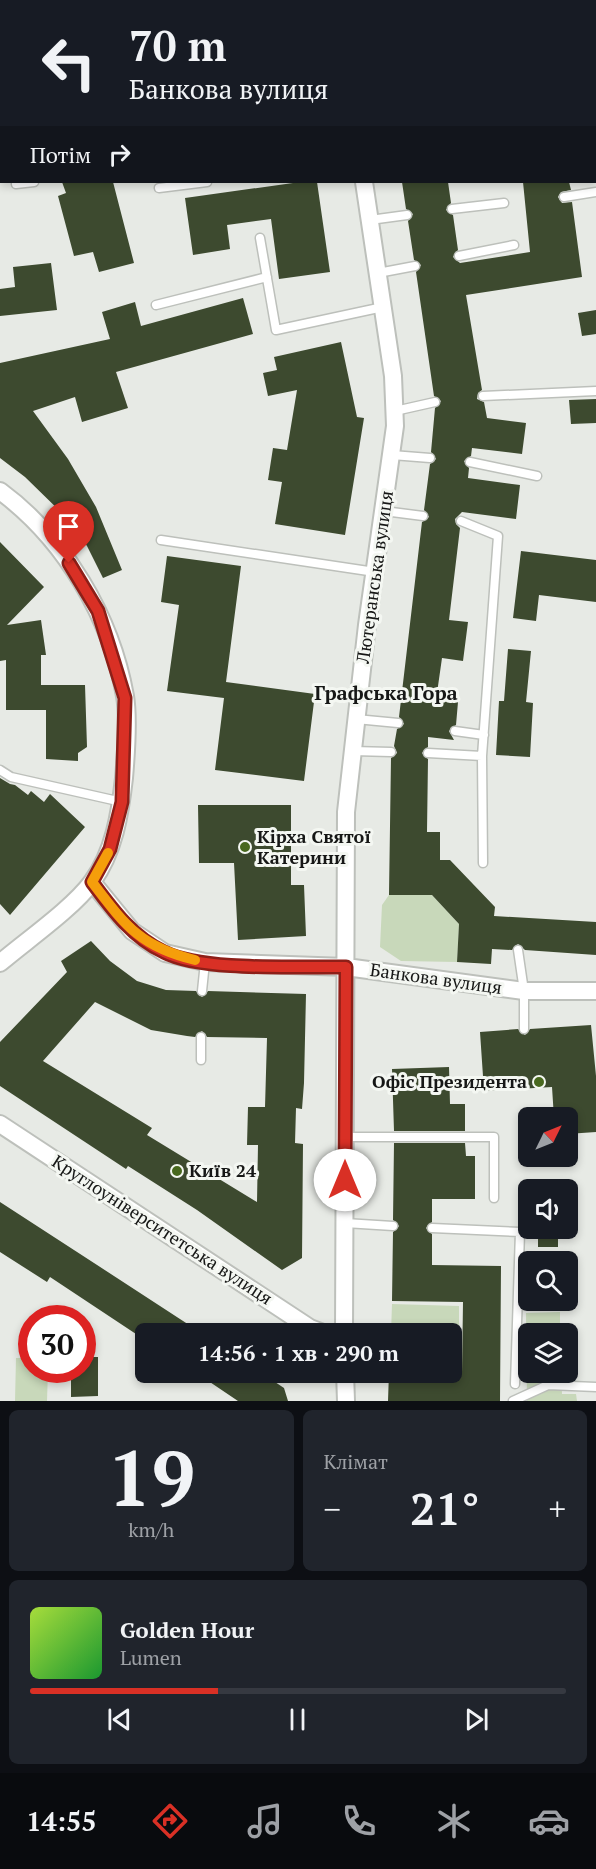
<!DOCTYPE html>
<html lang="uk">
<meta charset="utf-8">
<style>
:root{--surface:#171b24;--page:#20242c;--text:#f1f3f6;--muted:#9ea1a6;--line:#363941;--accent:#d93025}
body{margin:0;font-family:"PT Serif",serif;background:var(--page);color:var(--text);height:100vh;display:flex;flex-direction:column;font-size:22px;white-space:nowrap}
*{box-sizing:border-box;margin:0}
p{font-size:20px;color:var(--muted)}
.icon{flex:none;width:33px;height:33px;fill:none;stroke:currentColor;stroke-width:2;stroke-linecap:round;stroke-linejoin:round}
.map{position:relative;height:1401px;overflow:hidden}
.drawer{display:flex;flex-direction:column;gap:9px;padding:9px;background:#0d0f14;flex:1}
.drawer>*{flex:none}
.top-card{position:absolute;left:0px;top:0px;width:597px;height:183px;box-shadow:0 3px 9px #0003;background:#171b24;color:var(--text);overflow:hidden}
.needle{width:39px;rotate:47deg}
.tools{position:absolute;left:518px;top:1107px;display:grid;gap:12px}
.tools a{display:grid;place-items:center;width:60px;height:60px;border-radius:9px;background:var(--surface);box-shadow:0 3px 9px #0003;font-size:30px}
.speed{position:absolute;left:18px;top:1305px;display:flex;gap:12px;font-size:30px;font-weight:700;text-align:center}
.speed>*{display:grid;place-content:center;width:78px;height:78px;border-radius:50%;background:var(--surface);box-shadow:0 3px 9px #0003;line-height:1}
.speed .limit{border:9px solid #d22;background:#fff;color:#111}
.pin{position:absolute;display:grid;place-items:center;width:51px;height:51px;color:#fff;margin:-62px -26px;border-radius:50% 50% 50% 0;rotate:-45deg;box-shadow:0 0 6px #0007}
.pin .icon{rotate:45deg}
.me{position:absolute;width:66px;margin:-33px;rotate:0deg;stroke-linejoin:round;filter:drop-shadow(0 0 4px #0008)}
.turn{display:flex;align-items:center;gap:21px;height:126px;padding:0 30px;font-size:27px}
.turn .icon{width:78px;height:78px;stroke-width:2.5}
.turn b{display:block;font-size:42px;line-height:51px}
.then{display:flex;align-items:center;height:57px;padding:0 30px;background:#0003;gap:12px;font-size:22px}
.big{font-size:45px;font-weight:600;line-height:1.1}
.drawer .widget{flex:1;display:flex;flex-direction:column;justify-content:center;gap:9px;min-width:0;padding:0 21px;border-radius:9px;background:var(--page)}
.drawer .dial{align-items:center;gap:0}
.dial b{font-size:78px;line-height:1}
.song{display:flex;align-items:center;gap:18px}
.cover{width:72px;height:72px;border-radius:9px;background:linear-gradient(135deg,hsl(80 70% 55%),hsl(130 70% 35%))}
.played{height:6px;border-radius:3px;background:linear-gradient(90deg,var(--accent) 35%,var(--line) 35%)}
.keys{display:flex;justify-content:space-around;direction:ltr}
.heat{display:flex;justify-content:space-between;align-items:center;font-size:33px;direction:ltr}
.drawer .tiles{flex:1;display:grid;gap:9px;grid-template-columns:1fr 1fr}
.widget:last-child{grid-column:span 2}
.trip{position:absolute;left:135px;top:1323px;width:327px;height:60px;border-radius:9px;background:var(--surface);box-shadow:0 3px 9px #0003;font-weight:600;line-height:60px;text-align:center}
.tabs{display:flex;height:96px;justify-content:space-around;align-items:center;background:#090b0e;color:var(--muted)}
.tabs .icon{width:42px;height:42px}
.tabs .current{color:var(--accent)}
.tabs b{font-size:27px;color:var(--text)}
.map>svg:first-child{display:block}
</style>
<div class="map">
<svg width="596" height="1401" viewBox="0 0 596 1401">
<rect width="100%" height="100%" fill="#e7eae5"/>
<path fill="#c8d8ba" d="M389,895H432L459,924L457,962L401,961L380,947L382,905Z
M392,1304L459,1306V1368H452V1334L391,1333Z
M560,1312V1333L528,1334V1372L561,1373L562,1394H576L577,1401H527L526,1313Z
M16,1358H31L32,1370H48L47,1401H15Z"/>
<path fill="#3d4a2f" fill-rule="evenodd" d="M62,182H113L134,263L99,272L93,252L74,256L58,196L66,193Z
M300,182H317L330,272L279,279L271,219L227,225L230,249L193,255L185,198Z
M402,182H448L451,203L446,210L453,215L458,250L453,257L460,263L530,252L523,182H569L571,190L561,192L558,197L562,203L572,202L582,277L466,295L482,390L478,393L477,399L484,402L487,418L526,423L522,454L472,448L471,456L464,461L469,468L468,478L520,485L516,519L462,512L455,519L456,524L460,528L449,620L468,622L463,661L442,658L436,700L458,702L456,725L449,731L454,740L428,737V747L422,753L428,759L427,832H440V860H450L495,907L494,916L596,922V955L525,950L518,944L512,950L492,949L491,964L457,962L459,924L432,895H389L391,758L397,753L394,746L397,729L404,724L399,717L422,522L429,517L424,510L430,464L436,459L431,452L435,408L441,401L434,396L416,272L421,265L414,260L408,221L413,214L406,209Z
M51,263L57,310L0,316V289L15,287L13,267Z
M243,298L253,334L116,372L128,408L82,422L75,397L33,411L68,459L96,507L122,570L103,578L87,546L68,519L25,477L0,458V363L110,339L102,312L135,302L141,326Z
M596,310V334L582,336L578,313Z
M341,342L357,417L364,418L345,535L275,524L282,482L268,480L273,448L287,450L297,390L268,396L263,373L277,370L274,357Z
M596,399V423L571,424L569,400Z
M0,542L44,587L7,625L41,620L46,655H41V685H85L87,747L78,753V761L46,759V710H6V660L0,661Z
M521,551L596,560V602L539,595L536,621L513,618Z
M167,556L241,566L226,682L315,694L304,781L215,770L224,698L167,691L179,605L161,602Z
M508,649L531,651L526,702L533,703L530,757L496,755L499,701H504Z
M0,778L10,784L15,785L28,795L31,791L44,802L50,794L85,827L10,915L0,904Z
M198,805H291V885H304L306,936L238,940L234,863H199Z
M91,941L110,961L137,981L166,990L196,991L202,997L208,991L306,994L304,1083L302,1109L296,1108L295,1143L303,1144L302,1258L282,1270L197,1210L128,1166L126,1169L0,1086V1042L67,972L61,961ZM95,1002L151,1030L187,1036L195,1037L202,1031L207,1037L267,1038L265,1107H248L247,1145H258L257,1202L147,1135L152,1128L43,1061Z
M591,1025L596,1076V1132L567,1134V1118H554L552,1087L484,1091L480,1032L518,1029L525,1035L530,1029Z
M449,1067L450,1104H465V1131H394L392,1069Z
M394,1143H465L466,1156H475V1199H432V1222L426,1228L432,1234V1265L501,1266L500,1401H388L389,1372H462L463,1302L392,1301L393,1232L399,1226L393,1220Z
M0,1202L94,1263L203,1334H136L50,1277L47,1282L0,1252Z
M538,1228H558V1247H538Z
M82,1357H98V1396L71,1397V1370H82Z
M195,1372H260L284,1388L288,1401H238Z"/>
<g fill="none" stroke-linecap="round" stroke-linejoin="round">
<defs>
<path id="lane" d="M26,0V2
M0,56H2
M596,98V100
M0,137L2,136
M16,184L34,182
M159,188L207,182
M564,197L596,192
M452,209L504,203
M370,220L407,215
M260,238L276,330L383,307
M459,256L514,245
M378,273L415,266
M156,305L267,277
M483,396L596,391
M395,411L435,402
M392,455L430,458
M470,462L537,476
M384,511L423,516
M461,521L498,536L482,756L483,863
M161,540L375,572
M356,719L398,723
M455,731L484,735
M353,751L391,752
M428,753L482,756
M0,770L11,777L122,802
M518,950L524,991V1029
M202,991L205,962
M201,1037V1060
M345,1137H494V1198
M345,1223L393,1226
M432,1228L520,1232L515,1384
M513,1401L548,1385L596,1387"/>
<path id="street" d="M332,0V2
M0,491C65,539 111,617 125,696C129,719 126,755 124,778C120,814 114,852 92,882C72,909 27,940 0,963
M92,882L132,931L165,953L205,962L346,967L524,991H596
M0,1124L310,1328L326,1334
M344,1334L346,812L367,625L395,426L393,376L364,182
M345,1372L346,1401"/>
</defs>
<use href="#lane" stroke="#bdc0bb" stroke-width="11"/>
<use href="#street" stroke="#bdc0bb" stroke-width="20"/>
<use href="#lane" stroke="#fff" stroke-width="8"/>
<use href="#street" stroke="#fff" stroke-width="16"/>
</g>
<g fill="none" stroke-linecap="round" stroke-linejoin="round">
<defs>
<path id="route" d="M69,563L98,611L125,698L122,802L110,849L92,882C112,909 132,937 164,952C203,972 299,966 346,967L345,1180"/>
</defs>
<use href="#route" stroke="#8d1f18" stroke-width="15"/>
<use href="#route" stroke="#d93025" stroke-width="10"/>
<path stroke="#f59e0b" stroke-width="10" d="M108,853L92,882C125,925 140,947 195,960"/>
</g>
<g fill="#48681e" stroke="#f4f7f2" stroke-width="2">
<circle cx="245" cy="847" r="6"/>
<circle cx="539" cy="1082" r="6"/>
<circle cx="177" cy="1171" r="6"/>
</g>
<g text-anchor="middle" stroke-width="6" stroke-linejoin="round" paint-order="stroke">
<g font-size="18" fill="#161716" stroke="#f4f7f2">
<text transform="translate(375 577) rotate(-82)" y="6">Лютеранська вулиця</text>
<text transform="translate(436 979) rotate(8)" y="6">Банкова вулиця</text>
<text transform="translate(162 1230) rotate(33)" y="6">Круглоуніверситетська вулиця</text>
</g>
<g font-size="18" font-weight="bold" fill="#161716" stroke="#f4f7f2" text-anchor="start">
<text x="257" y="843">Кірха Святої<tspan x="257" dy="21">Катерини</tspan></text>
<text x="527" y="1088" text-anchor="end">Офіс Президента</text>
<text x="189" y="1177">Київ 24</text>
</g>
<g font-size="20" font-weight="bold" fill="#161716" stroke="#f4f7f2">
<text x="386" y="700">Графська Гора</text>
</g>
</g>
</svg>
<div class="tools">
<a><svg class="needle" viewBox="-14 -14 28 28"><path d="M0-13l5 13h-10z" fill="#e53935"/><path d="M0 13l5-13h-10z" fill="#9ea1a6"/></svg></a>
<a><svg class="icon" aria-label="sound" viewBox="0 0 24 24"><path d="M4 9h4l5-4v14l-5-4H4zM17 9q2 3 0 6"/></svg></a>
<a><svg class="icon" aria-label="search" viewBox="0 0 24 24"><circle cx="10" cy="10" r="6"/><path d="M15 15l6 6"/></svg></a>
<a><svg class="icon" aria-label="layers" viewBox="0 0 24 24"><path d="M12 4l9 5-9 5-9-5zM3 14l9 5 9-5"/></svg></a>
</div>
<div class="speed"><div class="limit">30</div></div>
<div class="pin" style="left:69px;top:563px;background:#d93025"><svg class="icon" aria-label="arrive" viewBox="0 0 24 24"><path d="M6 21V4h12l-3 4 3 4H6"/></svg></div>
<svg class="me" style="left:345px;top:1180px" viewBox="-20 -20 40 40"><circle r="19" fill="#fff"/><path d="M0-13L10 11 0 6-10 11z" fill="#d93025"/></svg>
<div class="trip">14:56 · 1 хв · 290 m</div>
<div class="top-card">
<div class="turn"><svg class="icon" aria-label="left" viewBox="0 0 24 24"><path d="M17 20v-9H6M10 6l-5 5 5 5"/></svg><div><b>70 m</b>Банкова вулиця</div></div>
<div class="then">Потім<svg class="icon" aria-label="right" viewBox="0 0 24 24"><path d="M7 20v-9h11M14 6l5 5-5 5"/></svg></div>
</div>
</div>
<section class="drawer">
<div class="tiles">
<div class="widget dial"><b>19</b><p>km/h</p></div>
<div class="widget"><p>Клімат</p>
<div class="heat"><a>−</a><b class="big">21°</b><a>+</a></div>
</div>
<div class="widget">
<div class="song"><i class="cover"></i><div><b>Golden Hour</b><p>Lumen</p></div></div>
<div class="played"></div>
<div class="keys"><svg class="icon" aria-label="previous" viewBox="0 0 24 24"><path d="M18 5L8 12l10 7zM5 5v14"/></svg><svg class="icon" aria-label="pause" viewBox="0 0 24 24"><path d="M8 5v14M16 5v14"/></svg><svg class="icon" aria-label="next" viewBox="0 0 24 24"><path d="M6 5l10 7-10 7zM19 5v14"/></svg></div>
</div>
</div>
</section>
<nav class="tabs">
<b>14:55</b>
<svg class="icon current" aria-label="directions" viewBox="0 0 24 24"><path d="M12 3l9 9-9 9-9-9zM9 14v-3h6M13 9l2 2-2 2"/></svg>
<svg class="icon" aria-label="music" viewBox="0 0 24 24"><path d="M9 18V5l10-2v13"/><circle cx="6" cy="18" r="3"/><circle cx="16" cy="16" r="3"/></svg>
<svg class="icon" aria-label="phone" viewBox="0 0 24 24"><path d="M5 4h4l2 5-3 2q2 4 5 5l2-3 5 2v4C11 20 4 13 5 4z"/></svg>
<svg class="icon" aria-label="climate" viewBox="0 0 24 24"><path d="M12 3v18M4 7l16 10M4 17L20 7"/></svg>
<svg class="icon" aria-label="car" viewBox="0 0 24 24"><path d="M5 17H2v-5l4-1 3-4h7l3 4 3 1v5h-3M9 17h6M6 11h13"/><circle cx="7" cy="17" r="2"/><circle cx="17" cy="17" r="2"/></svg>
</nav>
